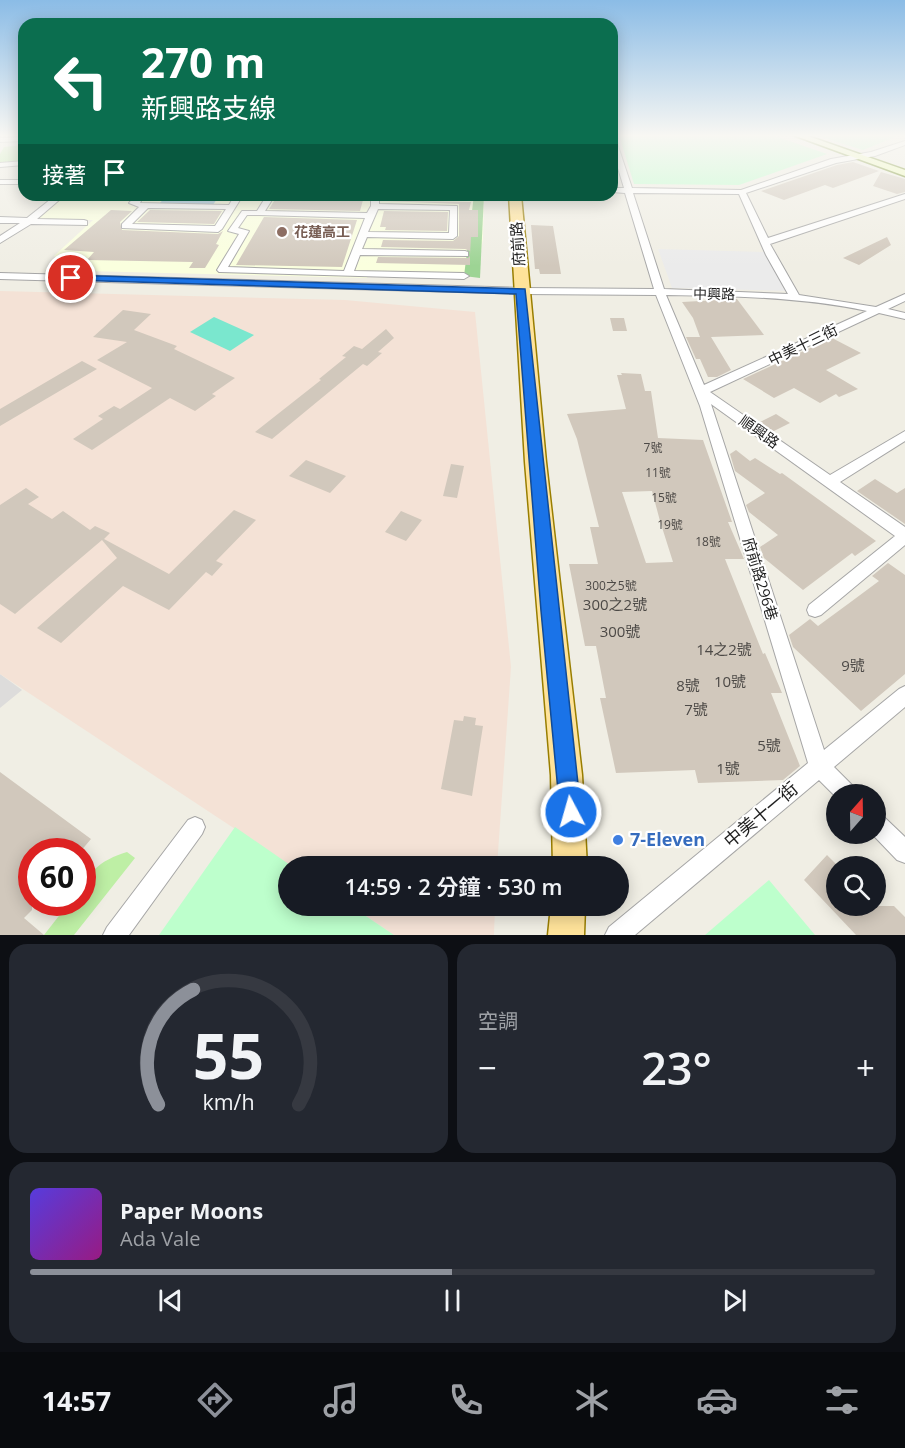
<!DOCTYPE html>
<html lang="zh-TW">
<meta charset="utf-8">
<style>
:root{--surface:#171b24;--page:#242831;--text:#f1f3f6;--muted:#9ea1a6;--line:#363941;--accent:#8c9099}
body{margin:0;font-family:"Open Sans","Noto Sans TC",sans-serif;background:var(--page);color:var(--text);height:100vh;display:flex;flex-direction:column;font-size:22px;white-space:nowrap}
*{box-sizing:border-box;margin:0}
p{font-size:20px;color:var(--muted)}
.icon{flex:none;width:33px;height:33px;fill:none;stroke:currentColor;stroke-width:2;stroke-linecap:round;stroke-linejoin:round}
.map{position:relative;height:935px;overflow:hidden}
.details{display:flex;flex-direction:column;gap:9px;padding:9px;background:#0d0f14;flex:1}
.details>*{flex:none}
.top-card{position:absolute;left:18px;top:18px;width:600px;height:183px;border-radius:18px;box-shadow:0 3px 15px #0003;background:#0b6e4f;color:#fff;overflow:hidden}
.needle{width:39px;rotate:20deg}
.buttons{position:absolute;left:826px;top:784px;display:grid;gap:12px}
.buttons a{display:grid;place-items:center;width:60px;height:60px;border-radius:50%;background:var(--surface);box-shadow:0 3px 15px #0003;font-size:30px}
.speed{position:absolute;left:18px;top:838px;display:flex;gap:12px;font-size:30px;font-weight:700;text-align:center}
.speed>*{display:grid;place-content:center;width:78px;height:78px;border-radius:50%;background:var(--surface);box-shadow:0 3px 15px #0003;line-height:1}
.speed .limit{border:9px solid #d22;background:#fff;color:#111}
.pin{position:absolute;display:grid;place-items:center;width:51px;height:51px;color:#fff;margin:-26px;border:3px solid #fff;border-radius:50%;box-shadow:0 2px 6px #0007}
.me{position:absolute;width:66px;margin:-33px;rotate:354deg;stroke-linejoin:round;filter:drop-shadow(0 0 4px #0008)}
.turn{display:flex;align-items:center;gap:21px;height:126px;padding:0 24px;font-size:27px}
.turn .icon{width:78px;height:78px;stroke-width:2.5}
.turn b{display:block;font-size:42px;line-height:51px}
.then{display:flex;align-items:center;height:57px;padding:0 24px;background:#0003;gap:12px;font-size:22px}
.big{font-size:45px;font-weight:600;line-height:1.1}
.details .tile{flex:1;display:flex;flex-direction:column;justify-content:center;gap:9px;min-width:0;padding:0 21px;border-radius:18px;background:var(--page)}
.details .dial{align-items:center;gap:0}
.dial svg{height:156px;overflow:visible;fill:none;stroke:var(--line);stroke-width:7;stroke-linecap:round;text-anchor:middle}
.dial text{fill:var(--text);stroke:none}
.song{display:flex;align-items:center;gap:18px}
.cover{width:72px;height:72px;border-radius:9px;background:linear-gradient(135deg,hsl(250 70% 55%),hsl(310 70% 35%))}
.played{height:6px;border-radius:3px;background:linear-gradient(90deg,var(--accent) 50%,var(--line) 50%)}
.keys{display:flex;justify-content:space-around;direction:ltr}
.heat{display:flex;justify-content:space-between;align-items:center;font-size:33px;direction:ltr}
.details .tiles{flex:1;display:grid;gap:9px;grid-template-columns:1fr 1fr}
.tile:last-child{grid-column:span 2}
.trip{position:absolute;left:278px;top:856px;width:351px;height:60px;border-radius:30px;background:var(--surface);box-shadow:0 3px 15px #0003;font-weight:600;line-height:60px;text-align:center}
.dock{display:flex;height:96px;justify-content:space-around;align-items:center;background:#090b0e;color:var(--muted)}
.dock .icon{width:42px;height:42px}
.dock .on{color:var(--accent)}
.dock b{font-size:27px;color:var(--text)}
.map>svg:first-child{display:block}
</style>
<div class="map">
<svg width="905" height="935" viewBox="0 0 905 935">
<rect width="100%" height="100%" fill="#f0eee4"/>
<path fill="#dddcdb" d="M0,674L22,690L0,708Z"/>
<path fill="#faffde" d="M65,195H484L483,239L477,276L369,273L367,278L45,270L58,259L54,256L93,220L35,219Z"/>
<path fill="#f4e2d6" d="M0,291L345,300L475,312L511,667L497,867H293L0,674Z
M351,906H495L494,935H394Z"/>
<path fill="#beefa5" d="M24,145V161L0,163V154L4,147Z
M127,852L135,858L74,935H44L69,903H82C82,873 101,860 127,852Z"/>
<path fill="#9dd494" d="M474,195H484L480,278L464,276Z"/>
<path fill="#bdffcc" d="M619,135H772L827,154L739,185L634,184Z
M815,135H900L863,150Z
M235,827L293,867H288V906H351L394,935H159Z
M769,880L815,935H705Z"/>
<path fill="#7ae7ce" d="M214,317L254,335L230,351L190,332Z"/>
<path fill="#ebebeb" d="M658,249L766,252L789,291L672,288Z"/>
<path fill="#a0c9e2" d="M167,195H220L212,206L160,203Z"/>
<path fill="#d1c8bc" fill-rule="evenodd" d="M853,162L879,171L833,188L825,185L784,200L761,191L837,165Z
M881,172L905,179V192L897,194L873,186Z
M276,198L323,199L363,200L360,211L269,209Z
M386,201L471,202L469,210H478V237H471L470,255V251L465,249L381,247L383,240L453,241L459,236V204Z
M111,210L132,211L120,222L122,230L218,234L223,231L216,244L219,245L205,268H189L193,262L87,260L94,252L64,250Z
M150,210L222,211L214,224L137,222Z
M384,211L448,212L447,231L385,230L386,227H380Z
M264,217L357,220L342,267L236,265Z
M531,225L553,226L561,274H540L539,269H535Z
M887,237L891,245L859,265L843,258Z
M470,256V265L376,263L378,257L468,258Z
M737,299L764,335L711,337L731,370L717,377H708L700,359H696L686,337H700L693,318L682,302Z
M123,310L151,314L134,330L177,346L174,349L235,378L212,394L216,396L195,411L170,398L92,450L73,439L103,419L98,416L114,406L120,409L152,388L97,360L127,342L93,337Z
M610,318H624L627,331H613Z
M386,329L394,338L378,352L382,353L367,366L363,364L272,439L255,432L321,380L319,379L346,357L342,356L354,346L362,349Z
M832,338L861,353L826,370L858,389L839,397L836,394L820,403L794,388L774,398L743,379Z
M82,361L97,369L0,426V409Z
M621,373L641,374L645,391H651L658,438L703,440L732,522H728L744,559H725L763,654L765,653L782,693H771L800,766L783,780L698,783L695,770L616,773L600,698H606L596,646H585L569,564H598L590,527H599L577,439L567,414L626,409L617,375H622ZM652,491L660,521L673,562L646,563L622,492Z
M776,414L790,423L772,432L758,423Z
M736,450L750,461L755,458L780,474L782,473L876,541L855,556L852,553L803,590L764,558L760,547L778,535L749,512L746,505L765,493L735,471L730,454Z
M306,460L346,476L330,493L289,476Z
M451,464L464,466L457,498L443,496Z
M875,479L897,493L905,488V524L857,491Z
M26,488L39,497L28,504L52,519L63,511L90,530L95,526L110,533L104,539L169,574L234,510L256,520L216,561L223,564L212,576L206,572L169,610L123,586L61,643L37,628L117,558L102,540L15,614L0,604V505Z
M401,511L422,520L406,541L385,532Z
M888,563L905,575V674L861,711L793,647L789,635L810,619L818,626L848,604L879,581L872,576Z
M464,716L476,718L475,725L483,726L472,796L441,789L454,720L463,721Z
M0,772L91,839L80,852H32V910L24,918L44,935H0Z
M827,855L837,865V906H894L905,917V935H856L804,880Z"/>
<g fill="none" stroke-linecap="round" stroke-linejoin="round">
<defs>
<path id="street" d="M612,135L615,137L632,188L741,190L831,159L871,152L905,141V145L875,156L836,163L746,193L768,238L905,194V199L770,244L799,295L876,307L905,294V301L888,309L905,313V319L879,313L710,392L830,475L905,431V441L840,482L905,527V545L821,615L815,617L809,615L807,610L809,605L895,536L711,404L824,750L899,689L905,686V707L834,767L855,788L858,795H837V798L819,780L635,935H605L609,927L808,763L700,406L656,295L524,294L0,279V273L524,288L654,289L625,193L612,192V188H624L612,148ZM633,193L739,194L766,255L788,294L664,289ZM666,295C733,296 802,297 867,311L704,385Z
M24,137V141L0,142V138Z
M24,161V165L0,167V163Z
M0,180H24V184H0Z
M56,195H65L37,219L84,220L87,221V225L31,224L0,243V236L20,223H0V217L27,218Z
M136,195H144L140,203L229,205L235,195H243L222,229L218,232L122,228V224L139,207L129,203ZM148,208L226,209L215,226L132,224Z
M267,195H275L265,211L367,213L371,206V198L323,197L319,195H473L472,200H469L379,199V204L457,206V236L453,239L367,237L362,249L465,251L468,252V256L360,255L354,271L464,273L469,276L464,279L219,272L217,270L239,234L228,231L242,211H257ZM378,209L450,210L449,233L368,232ZM247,215H259L365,218L344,271L228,267L249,231L238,228Z
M876,813L883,816L905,837V863L897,860L872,834H876Z
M195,817L202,820L205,827L202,834L129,935H103L107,927L188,820Z"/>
<path id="secondary" d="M793,135H805L905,170V176Z"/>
<path id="primary" d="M509,195H521L546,462L582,775L587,867H553L551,775L525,462Z
M551,906H585L584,935H548Z"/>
</defs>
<use href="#street" stroke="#a6a6a6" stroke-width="2"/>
<use href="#secondary" stroke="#5b7b00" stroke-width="3"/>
<use href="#primary" stroke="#997e00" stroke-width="3"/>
<use href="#street" fill="#fff" fill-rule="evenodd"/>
<use href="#secondary" fill="#f0ffb3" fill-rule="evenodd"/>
<use href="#primary" fill="#ffe39a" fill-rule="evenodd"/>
</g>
<linearGradient id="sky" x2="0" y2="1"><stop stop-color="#8bbce6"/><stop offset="0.51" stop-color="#f8f7f3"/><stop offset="1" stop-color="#f8f7f3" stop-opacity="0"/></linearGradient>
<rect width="905" height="266" fill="url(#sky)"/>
<path fill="#1a73e8" stroke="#114b97" stroke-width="1.5" d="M67,275L525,289L581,812L578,819L571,822L563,819L560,812L541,611L516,294L71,280L66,278Z"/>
<circle fill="#8d6e63" stroke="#fff" stroke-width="2" cx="282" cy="232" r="6"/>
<circle fill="#3f7fe0" stroke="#fff" stroke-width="2" cx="618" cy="840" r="6"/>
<g text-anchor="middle" stroke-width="4.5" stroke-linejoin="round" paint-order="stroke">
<g font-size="12" fill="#4c4946">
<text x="653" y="452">7號</text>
<text x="658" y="477">11號</text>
<text x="664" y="502">15號</text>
<text x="670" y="529">19號</text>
<text x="708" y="546">18號</text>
<text x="611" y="590">300之5號</text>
</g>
<g font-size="14" font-weight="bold" fill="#785e54" stroke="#fff" text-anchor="start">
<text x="294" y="237">花蓮高工</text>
</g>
<g font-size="14" fill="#1f1f1f" stroke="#fff">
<text transform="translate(714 294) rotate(1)" y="5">中興路</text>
</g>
<g font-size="15" fill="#1f1f1f" stroke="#fff">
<text transform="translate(518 244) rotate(-94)" y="5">府前路</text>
<text transform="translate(803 345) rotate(-26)" y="5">中美十三街</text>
<text transform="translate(759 432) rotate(35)" y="5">順興路</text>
<text transform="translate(760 579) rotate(73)" y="5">府前路296巷</text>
</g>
<g font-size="15" fill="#4c4946">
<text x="615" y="610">300之2號</text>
<text x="620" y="637">300號</text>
<text x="724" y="655">14之2號</text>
<text x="853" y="671">9號</text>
<text x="730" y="687">10號</text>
<text x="688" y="691">8號</text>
<text x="696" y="715">7號</text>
<text x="769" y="751">5號</text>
<text x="728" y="774">1號</text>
</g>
<g font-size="18" fill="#1f1f1f" stroke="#fff">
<text transform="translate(761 815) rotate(-40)" y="6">中美十一街</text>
</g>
<g font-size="18" font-weight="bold" fill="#366cbe" stroke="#fff" text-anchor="start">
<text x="630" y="846">7-Eleven</text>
</g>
</g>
</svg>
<div class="buttons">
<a><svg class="needle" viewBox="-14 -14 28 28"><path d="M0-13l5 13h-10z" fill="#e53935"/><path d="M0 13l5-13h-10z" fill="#9ea1a6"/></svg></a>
<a><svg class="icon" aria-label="search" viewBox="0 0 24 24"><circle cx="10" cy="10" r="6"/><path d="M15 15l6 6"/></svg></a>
</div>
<div class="speed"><div class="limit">60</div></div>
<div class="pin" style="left:71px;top:278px;background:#d93025"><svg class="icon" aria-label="arrive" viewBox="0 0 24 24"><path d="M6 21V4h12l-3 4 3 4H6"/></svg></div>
<svg class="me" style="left:571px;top:812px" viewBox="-20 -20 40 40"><circle r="17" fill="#1a73e8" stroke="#fff" stroke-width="3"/><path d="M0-11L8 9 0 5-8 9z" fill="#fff"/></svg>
<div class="trip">14:59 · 2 分鐘 · 530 m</div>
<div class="top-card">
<div class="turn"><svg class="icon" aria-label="left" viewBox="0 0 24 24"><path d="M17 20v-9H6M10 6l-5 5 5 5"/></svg><div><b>270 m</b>新興路支線</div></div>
<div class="then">接著<svg class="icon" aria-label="arrive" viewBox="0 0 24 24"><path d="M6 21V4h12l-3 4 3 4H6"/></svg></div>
</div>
</div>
<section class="details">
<div class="tiles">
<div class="tile dial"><svg viewBox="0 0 100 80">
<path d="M14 69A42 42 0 1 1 86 69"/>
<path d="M14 69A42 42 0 0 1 32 10" stroke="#8c9099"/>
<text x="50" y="56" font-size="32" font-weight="700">55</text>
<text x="50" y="72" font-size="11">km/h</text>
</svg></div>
<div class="tile"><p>空調</p>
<div class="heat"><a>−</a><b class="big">23°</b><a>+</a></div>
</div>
<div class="tile">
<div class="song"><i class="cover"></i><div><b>Paper Moons</b><p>Ada Vale</p></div></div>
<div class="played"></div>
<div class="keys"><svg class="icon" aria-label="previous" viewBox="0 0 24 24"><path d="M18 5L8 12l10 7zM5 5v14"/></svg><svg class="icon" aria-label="pause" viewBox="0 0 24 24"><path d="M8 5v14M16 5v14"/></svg><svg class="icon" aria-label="next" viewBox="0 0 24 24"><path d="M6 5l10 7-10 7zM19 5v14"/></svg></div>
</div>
</div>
</section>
<nav class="dock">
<b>14:57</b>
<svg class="icon on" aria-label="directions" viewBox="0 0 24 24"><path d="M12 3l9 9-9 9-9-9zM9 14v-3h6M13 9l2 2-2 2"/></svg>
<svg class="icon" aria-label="music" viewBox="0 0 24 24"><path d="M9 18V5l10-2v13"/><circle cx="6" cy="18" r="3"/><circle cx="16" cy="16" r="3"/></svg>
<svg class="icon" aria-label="phone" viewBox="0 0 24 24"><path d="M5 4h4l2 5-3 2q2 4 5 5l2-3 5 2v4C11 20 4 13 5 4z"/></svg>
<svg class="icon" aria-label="climate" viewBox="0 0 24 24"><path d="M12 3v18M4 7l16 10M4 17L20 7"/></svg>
<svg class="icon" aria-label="car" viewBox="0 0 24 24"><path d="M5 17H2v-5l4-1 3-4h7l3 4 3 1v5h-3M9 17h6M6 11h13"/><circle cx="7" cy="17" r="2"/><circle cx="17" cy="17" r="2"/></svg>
<svg class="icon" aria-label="filters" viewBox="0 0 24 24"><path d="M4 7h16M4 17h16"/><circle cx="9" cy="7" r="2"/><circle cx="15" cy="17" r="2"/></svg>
</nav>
